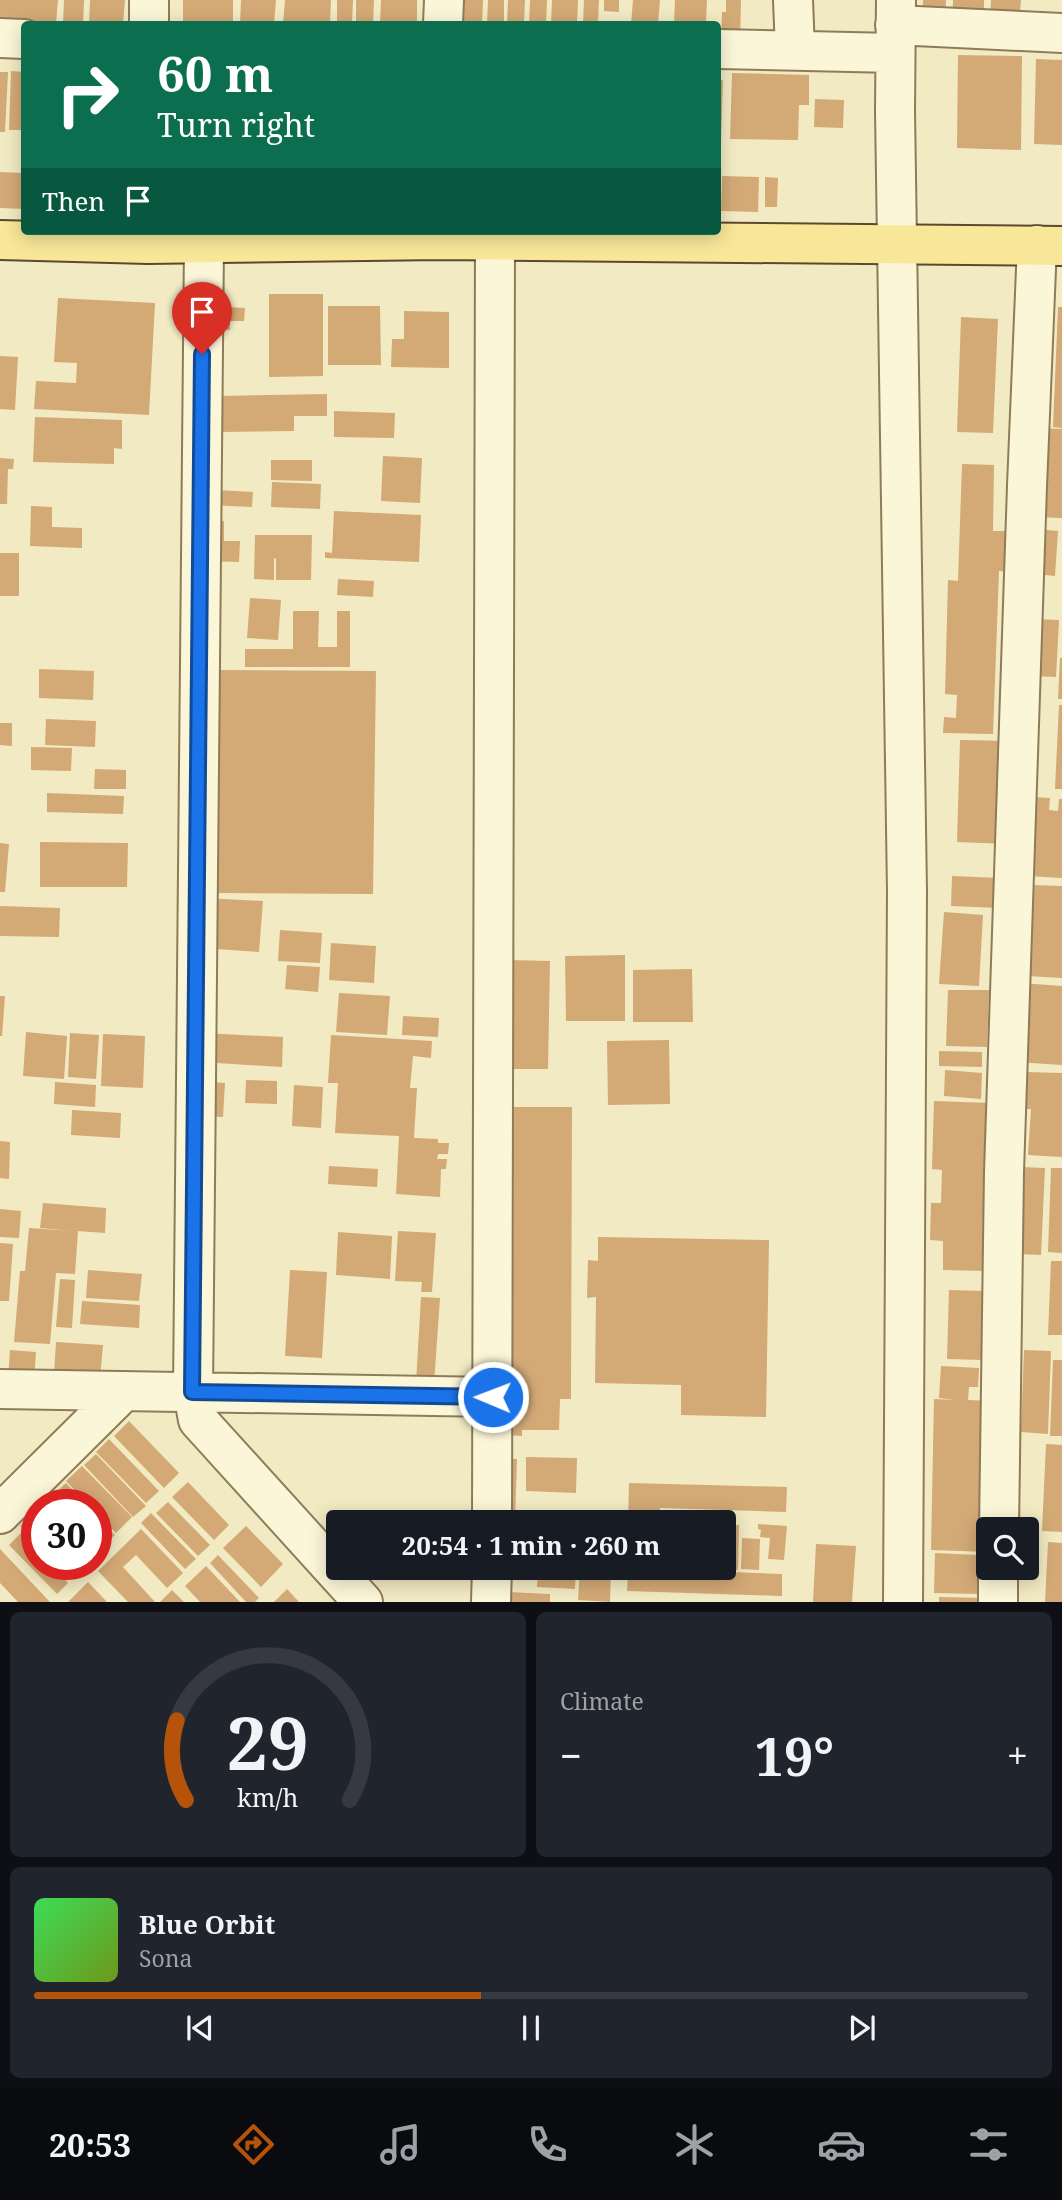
<!DOCTYPE html>
<meta charset="utf-8">
<style>
:root{--surface:#171b24;--page:#20242c;--text:#f1f3f6;--muted:#9ea1a6;--line:#363941;--accent:#b45309}
body{margin:0;font-family:"Noto Serif",serif;background:var(--page);color:var(--text);height:100vh;display:flex;flex-direction:column;font-size:26px;white-space:nowrap}
*{box-sizing:border-box;margin:0}
p{font-size:23px;color:var(--muted)}
.icon{flex:none;width:38px;height:38px;fill:none;stroke:currentColor;stroke-width:2;stroke-linecap:round;stroke-linejoin:round}
.map{position:relative;height:1602px;overflow:hidden}
.details{display:flex;flex-direction:column;gap:10px;padding:10px;background:#0d0f14;flex:1}
.details>*{flex:none}
.hud{position:absolute;left:21px;top:21px;width:700px;height:214px;border-radius:7px;box-shadow:0 4px 18px #0003;background:#0b6e4f;color:#fff;overflow:hidden}
.tools{position:absolute;left:976px;top:1517px;display:grid;gap:14px}
.tools a{display:grid;place-items:center;width:63px;height:63px;border-radius:7px;background:var(--surface);box-shadow:0 4px 18px #0003;font-size:35px}
.speed{position:absolute;left:21px;top:1489px;display:flex;gap:14px;font-size:35px;font-weight:700;text-align:center}
.speed>*{display:grid;place-content:center;width:91px;height:91px;border-radius:50%;background:var(--surface);box-shadow:0 4px 18px #0003;line-height:1}
.speed .limit{border:10px solid #d22;background:#fff;color:#111}
.pin{position:absolute;display:grid;place-items:center;width:60px;height:60px;color:#fff;margin:-72px -30px;border-radius:50% 50% 50% 0;rotate:-45deg;box-shadow:0 0 7px #0007}
.pin .icon{rotate:45deg}
.me{position:absolute;width:77px;margin:-38px;rotate:271deg;stroke-linejoin:round;filter:drop-shadow(0 0 5px #0008)}
.turn{display:flex;align-items:center;gap:24px;height:147px;padding:0 21px;font-size:32px}
.turn .icon{width:91px;height:91px;stroke-width:2.5}
.turn b{display:block;font-size:49px;line-height:60px}
.then{display:flex;align-items:center;height:66px;padding:0 21px;background:#0003;gap:14px;font-size:26px}
.big{font-size:52px;font-weight:700;line-height:1.1}
.details .card{flex:1;display:flex;flex-direction:column;justify-content:center;gap:10px;min-width:0;padding:0 24px;border-radius:10px;background:var(--page)}
.details .dial{align-items:center;gap:0}
.dial svg{height:182px;overflow:visible;fill:none;stroke:var(--line);stroke-width:7;stroke-linecap:round;text-anchor:middle}
.dial text{fill:var(--text);stroke:none}
.song{display:flex;align-items:center;gap:21px}
.cover{width:84px;height:84px;border-radius:10px;background:linear-gradient(135deg,hsl(130 70% 55%),hsl(80 70% 35%))}
.played{height:7px;border-radius:4px;background:linear-gradient(90deg,var(--accent) 45%,var(--line) 45%)}
.keys{display:flex;justify-content:space-around;direction:ltr}
.heat{display:flex;justify-content:space-between;align-items:center;font-size:38px;direction:ltr}
.details .tiles{flex:1;display:grid;gap:10px;grid-template-columns:1fr 1fr}
.card:last-child{grid-column:span 2}
.trip{position:absolute;left:326px;top:1510px;width:410px;height:70px;border-radius:7px;background:var(--surface);box-shadow:0 4px 18px #0003;font-weight:700;line-height:70px;text-align:center}
.dock{display:flex;height:112px;justify-content:space-around;align-items:center;background:#090b0e;color:var(--muted)}
.dock .icon{width:49px;height:49px}
.dock .current{color:var(--accent)}
.dock b{font-size:32px;color:var(--text)}
.map>svg:first-child{display:block}
</style>
<div class="map">
<svg width="1062" height="1602" viewBox="0 0 1062 1602">
<rect width="100%" height="100%" fill="#f2eac3"/>
<path fill="#d3a976" d="M0,0H58L56,24H24L0,32Z
M64,0H84L83,24H63Z
M90,0H125L123,24H89Z
M183,0H233V24H183Z
M241,0H276L274,24H240Z
M285,0H331L330,24H283Z
M337,0H353L352,24H337Z
M356,0H374L373,24H356Z
M381,0H417V24H380Z
M464,0H483L482,24H463Z
M488,0H504V24H487Z
M508,0H525L524,24H507Z
M530,0H547L546,24H529Z
M552,0H578L577,24H551Z
M584,0H599L598,24H583Z
M604,0H619V12L604,11Z
M633,0H660L658,24H631Z
M675,0H707L706,24H674Z
M726,0H741L740,42L721,41L722,12H726Z
M923,0H946L945,35H922Z
M953,0H984V29H952Z
M991,0H1021L1019,23L990,21Z
M958,55L1022,56L1021,150L957,148Z
M1036,59L1062,60V145L1034,144Z
M11,71L24,72V130H9Z
M0,72H8L5,132H0Z
M732,73L809,75V105H799L798,140L730,139Z
M718,80H723L721,141H718Z
M815,99L844,100L843,128L814,127Z
M0,172L24,173V209L0,208Z
M722,176L759,177L758,212L721,211Z
M765,177L778,178L777,207H765Z
M269,294H323V376L269,377Z
M58,298L155,303L149,415L34,409L36,381L76,383L77,363L54,362Z
M213,300H228V307L245,308L244,321H230V330L212,329Z
M328,306H380L381,365H328Z
M1058,307H1062V428L1053,427Z
M404,311L449,312V368L391,367L392,339H404Z
M961,317L998,319L993,433L957,432Z
M0,356L18,357L15,410L0,409Z
M327,394V416H294V431L221,432L220,396Z
M334,411L395,413L394,438L334,437Z
M35,417L122,420V449L114,448V464L33,462Z
M1040,428L1062,429V518L1037,517Z
M383,456L422,458L420,503L381,501Z
M0,458L14,459L13,469H8L7,504H0Z
M271,460H312V481L271,480Z
M962,464L994,465L993,531H1012L1011,572L999,571L993,734L943,733L944,717L956,718L957,695L945,694L948,580L958,581Z
M272,482L321,484L320,509L271,507Z
M217,490L253,492L252,507L207,505Z
M31,506L52,507V527L82,528V548L30,546Z
M334,511L421,515L419,562L325,558V552L332,553Z
M206,520L224,521V541H240L239,562L205,561Z
M1037,529L1058,531L1055,576L1035,574Z
M255,535H312L311,580H276V559L274,558V580L254,579Z
M0,553H19V596H0Z
M338,579L374,581L373,597L337,595Z
M250,598L281,600L278,640L247,638Z
M293,611H319L318,647H337V611H350V667H245V649H293Z
M1033,619L1059,620L1056,677L1031,676Z
M1060,658H1062V699H1058Z
M39,669L94,671L93,700L39,698Z
M218,670L376,671L373,894L216,893Z
M1059,705H1062V789H1055Z
M46,719L96,721L95,747L45,745Z
M0,723H12V746L0,745Z
M960,740L1011,741L1008,844L957,842Z
M31,747L72,748L71,771L31,770Z
M95,769L126,770V789H94Z
M47,793L124,796L123,814L47,812Z
M1033,797L1050,798L1049,810L1058,811L1059,799H1062V878L1027,876Z
M40,842L128,843L127,887H40Z
M0,843L9,844L5,892H0Z
M952,876L999,878L998,908L951,906Z
M1031,885L1062,886V978L1027,976Z
M204,898L263,901L259,952L201,948Z
M0,906L60,908L59,937L0,936Z
M944,912L983,915L979,986L939,984Z
M280,930L322,933L320,963L278,961Z
M331,943L376,946L374,983L329,980Z
M625,955V1021H566L565,956Z
M503,960L550,961L548,1069H501Z
M287,965L320,967L318,992L285,989Z
M692,969L693,1022H633V970Z
M1021,983L1062,986V1065L1016,1062Z
M948,990H989L987,1047L946,1046Z
M339,993L390,996L387,1035L336,1032Z
M0,996H5L2,1036H0Z
M403,1016L439,1018L438,1037L402,1035Z
M26,1032L67,1036L64,1079L23,1076Z
M70,1033L99,1035L96,1079L68,1077Z
M202,1033L283,1037L282,1067L201,1062Z
M103,1034L145,1036L143,1088L101,1086Z
M331,1035L432,1041L431,1058L413,1056L410,1088H417L414,1138L438,1139V1143H449L448,1154H438L437,1159H447L446,1169H441L440,1197L396,1194L399,1136L335,1133L338,1083H328Z
M669,1040L670,1104L608,1105L607,1041Z
M939,1051L982,1052V1067L939,1066Z
M945,1070L982,1073L981,1099L944,1096Z
M1026,1072L1062,1073V1157L1028,1155L1031,1109H1026Z
M246,1080L277,1081V1104L245,1103Z
M198,1081L225,1083L223,1117L196,1116Z
M55,1082L96,1085L95,1107L54,1104Z
M294,1085L323,1087L321,1128L292,1126Z
M934,1101L990,1103L986,1271L943,1270V1241L930,1240L931,1203H941L942,1170L932,1169Z
M506,1107H572L571,1399H560L559,1430H522V1436L505,1435Z
M72,1110L121,1113L120,1138L71,1135Z
M0,1141L10,1142L9,1179L0,1178Z
M329,1166L378,1169L377,1187L328,1184Z
M1022,1167L1045,1168L1041,1255L1018,1254Z
M1051,1168H1062V1253L1048,1252Z
M43,1203L106,1208L105,1233L78,1231L75,1274L56,1273L50,1344L14,1342L20,1271H25L29,1228L72,1231L40,1228Z
M0,1209L21,1211L19,1238L0,1237Z
M398,1231L436,1233L432,1292H421L422,1282L395,1281Z
M338,1232L392,1236L390,1279L336,1275Z
M598,1237L769,1240L766,1417L681,1415V1385L595,1383L596,1297L587,1298L588,1260L598,1261Z
M0,1243L13,1244L9,1301H0Z
M1051,1261H1062V1335H1048Z
M88,1270L142,1274L139,1301L86,1298Z
M290,1270L327,1272L322,1358L285,1356Z
M60,1279L75,1280L72,1328L56,1327Z
M949,1290L984,1291L983,1360L947,1359Z
M421,1297L440,1298L434,1384L416,1383Z
M82,1301L140,1305L139,1328L80,1324Z
M56,1342L103,1345L100,1378L54,1374Z
M10,1350L36,1352L34,1380L8,1379Z
M1024,1350L1051,1351L1048,1434L1021,1432Z
M1053,1360H1062V1436H1050Z
M941,1366L979,1368L978,1387H969L968,1400L992,1401L989,1552L931,1550L934,1399L955,1400L939,1398Z
M129,1421L179,1473L164,1488L114,1436Z
M109,1439L159,1491L146,1503L96,1452Z
M1046,1444L1062,1445V1532L1042,1531Z
M96,1454L146,1506L133,1517L84,1465Z
M526,1457L577,1458L576,1493L526,1491Z
M486,1458L517,1459L515,1522H485Z
M82,1466L132,1517L116,1533L96,1513V1505H89L66,1481Z
M188,1482L229,1525L214,1540L172,1497Z
M66,1483L87,1505H57L50,1498Z
M629,1483L787,1487L786,1512L660,1508V1522H628Z
M168,1502L210,1545L198,1556L156,1513Z
M37,1510V1543L20,1526Z
M151,1513L196,1559L185,1569L141,1523Z
M96,1515L115,1535L99,1550L96,1547Z
M758,1524L787,1526L784,1560L768,1559L770,1538L760,1537L761,1530L758,1529Z
M724,1525H739L738,1570L723,1569Z
M246,1526L283,1564L261,1587L223,1548Z
M141,1529L183,1573L167,1588L136,1555L123,1567L155,1602H128L98,1571Z
M21,1533L37,1550V1564H51L68,1583L57,1594L9,1545Z
M742,1538L760,1539L759,1570L741,1569Z
M1048,1542L1062,1543V1602H1045Z
M816,1544L856,1546L852,1602H813Z
M0,1549L50,1602H18L0,1583Z
M935,1553L979,1555L978,1594L934,1593Z
M218,1555L259,1598L255,1602H246L210,1563Z
M57,1564H88L72,1580Z
M206,1566L240,1602H200L185,1586Z
M478,1568H534L533,1579L477,1576Z
M538,1568H576L575,1589L537,1587Z
M580,1568H611L610,1602L578,1600Z
M620,1568L782,1574V1596L627,1591L628,1571L620,1570Z
M88,1582L107,1602H68Z
M287,1589L299,1602H274Z
M172,1590L184,1602H160Z
M490,1591L550,1594V1602H490Z
M939,1597L985,1598V1602H939Z"/>
<g fill="none" stroke-linecap="round" stroke-linejoin="round">
<defs>
<path id="minor" d="M793,0L795,50
M896,0L895,111L907,892L903,1602
M149,24V0
M443,24L444,0
M895,25L1062,33
M0,38L24,39
M718,49L894,53
M204,244L193,1392L198,1420L363,1602
M0,1389L493,1397
M0,1514L124,1391
M492,1522L495,241
M999,1530L1004,1172L1027,486L1037,245
M491,1602L492,1568
M998,1602V1568"/>
<path id="major" d="M0,240L148,244L440,240L1062,246"/>
</defs>
<use href="#minor" stroke="#8e7c58" stroke-width="42"/>
<use href="#major" stroke="#5c492d" stroke-width="42"/>
<use href="#minor" stroke="#fcf6d8" stroke-width="38"/>
<use href="#major" stroke="#f8e799" stroke-width="38"/>
</g>
<g fill="none" stroke-linecap="round" stroke-linejoin="round">
<defs>
<path id="route" d="M202,354L192,1392L493,1397"/>
</defs>
<use href="#route" stroke="#114b97" stroke-width="18"/>
<use href="#route" stroke="#1a73e8" stroke-width="12"/>
</g>
</svg>
<div class="tools">
<a><svg class="icon" aria-label="search" viewBox="0 0 24 24"><circle cx="10" cy="10" r="6"/><path d="M15 15l6 6"/></svg></a>
</div>
<div class="speed"><div class="limit">30</div></div>
<div class="pin" style="left:202px;top:354px;background:#d93025"><svg class="icon" aria-label="arrive" viewBox="0 0 24 24"><path d="M6 21V4h12l-3 4 3 4H6"/></svg></div>
<svg class="me" style="left:493px;top:1397px" viewBox="-20 -20 40 40"><circle r="17" fill="#1a73e8" stroke="#fff" stroke-width="3"/><path d="M0-11L8 9 0 5-8 9z" fill="#fff"/></svg>
<div class="trip">20:54 · 1 min · 260 m</div>
<div class="hud">
<div class="turn"><svg class="icon" aria-label="right" viewBox="0 0 24 24"><path d="M7 20v-9h11M14 6l5 5-5 5"/></svg><div><b>60 m</b>Turn right</div></div>
<div class="then">Then<svg class="icon" aria-label="arrive" viewBox="0 0 24 24"><path d="M6 21V4h12l-3 4 3 4H6"/></svg></div>
</div>
</div>
<section class="details">
<div class="tiles">
<div class="card dial"><svg viewBox="0 0 100 80">
<path d="M14 69A42 42 0 1 1 86 69"/>
<path d="M14 69A42 42 0 0 1 10 34" stroke="#b45309"/>
<text x="50" y="56" font-size="32" font-weight="700">29</text>
<text x="50" y="72" font-size="11">km/h</text>
</svg></div>
<div class="card"><p>Climate</p>
<div class="heat"><a>−</a><b class="big">19°</b><a>+</a></div>
</div>
<div class="card">
<div class="song"><i class="cover"></i><div><b>Blue Orbit</b><p>Sona</p></div></div>
<div class="played"></div>
<div class="keys"><svg class="icon" aria-label="previous" viewBox="0 0 24 24"><path d="M18 5L8 12l10 7zM5 5v14"/></svg><svg class="icon" aria-label="pause" viewBox="0 0 24 24"><path d="M8 5v14M16 5v14"/></svg><svg class="icon" aria-label="next" viewBox="0 0 24 24"><path d="M6 5l10 7-10 7zM19 5v14"/></svg></div>
</div>
</div>
</section>
<nav class="dock">
<b>20:53</b>
<svg class="icon current" aria-label="directions" viewBox="0 0 24 24"><path d="M12 3l9 9-9 9-9-9zM9 14v-3h6M13 9l2 2-2 2"/></svg>
<svg class="icon" aria-label="music" viewBox="0 0 24 24"><path d="M9 18V5l10-2v13"/><circle cx="6" cy="18" r="3"/><circle cx="16" cy="16" r="3"/></svg>
<svg class="icon" aria-label="phone" viewBox="0 0 24 24"><path d="M5 4h4l2 5-3 2q2 4 5 5l2-3 5 2v4C11 20 4 13 5 4z"/></svg>
<svg class="icon" aria-label="climate" viewBox="0 0 24 24"><path d="M12 3v18M4 7l16 10M4 17L20 7"/></svg>
<svg class="icon" aria-label="car" viewBox="0 0 24 24"><path d="M5 17H2v-5l4-1 3-4h7l3 4 3 1v5h-3M9 17h6M6 11h13"/><circle cx="7" cy="17" r="2"/><circle cx="17" cy="17" r="2"/></svg>
<svg class="icon" aria-label="filters" viewBox="0 0 24 24"><path d="M4 7h16M4 17h16"/><circle cx="9" cy="7" r="2"/><circle cx="15" cy="17" r="2"/></svg>
</nav>
